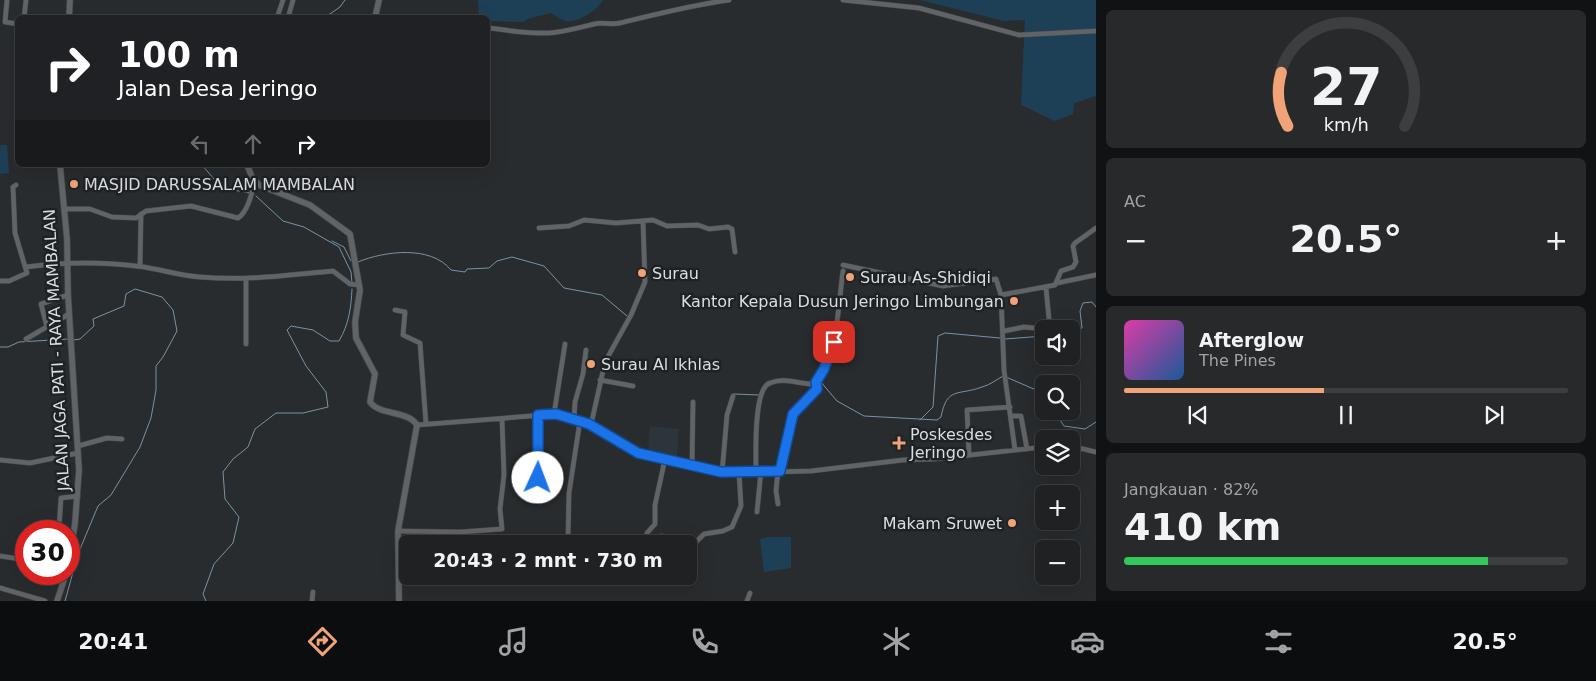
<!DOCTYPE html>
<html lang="id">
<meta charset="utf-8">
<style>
:root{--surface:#1f2122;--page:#27292a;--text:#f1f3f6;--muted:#a1a3a5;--line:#3c3e40;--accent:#efa377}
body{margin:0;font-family:"DejaVu Sans",sans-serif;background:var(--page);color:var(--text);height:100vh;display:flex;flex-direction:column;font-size:19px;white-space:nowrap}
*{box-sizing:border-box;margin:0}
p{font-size:16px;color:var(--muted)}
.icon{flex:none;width:28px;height:28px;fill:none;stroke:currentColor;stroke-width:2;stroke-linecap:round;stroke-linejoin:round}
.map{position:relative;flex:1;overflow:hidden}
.sheet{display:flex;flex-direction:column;gap:10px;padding:10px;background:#111213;width:500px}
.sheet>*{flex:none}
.banner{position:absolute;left:15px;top:15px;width:475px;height:152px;border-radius:8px;box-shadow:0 5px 20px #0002,0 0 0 1px var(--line);background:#202124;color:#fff;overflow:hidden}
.buttons{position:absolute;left:1035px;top:320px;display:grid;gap:10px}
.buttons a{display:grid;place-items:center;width:45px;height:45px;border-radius:8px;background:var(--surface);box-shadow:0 5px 20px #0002,0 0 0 1px var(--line);font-size:25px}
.speed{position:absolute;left:15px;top:520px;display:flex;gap:10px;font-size:25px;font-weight:700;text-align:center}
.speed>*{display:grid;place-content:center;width:65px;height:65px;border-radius:50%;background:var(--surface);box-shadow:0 5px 20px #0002,0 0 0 1px var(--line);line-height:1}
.speed .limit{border:8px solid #d22;background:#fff;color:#111}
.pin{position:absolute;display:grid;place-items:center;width:42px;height:42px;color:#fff;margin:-21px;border-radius:10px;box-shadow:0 2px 8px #0006}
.me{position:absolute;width:55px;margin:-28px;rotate:2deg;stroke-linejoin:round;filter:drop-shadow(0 0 4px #0008)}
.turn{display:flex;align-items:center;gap:18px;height:105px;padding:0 20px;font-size:22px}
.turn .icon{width:65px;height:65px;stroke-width:2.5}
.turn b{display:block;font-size:35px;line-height:42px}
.lanes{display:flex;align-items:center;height:48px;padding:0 20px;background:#0003;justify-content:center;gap:25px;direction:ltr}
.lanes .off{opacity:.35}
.big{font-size:38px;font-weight:600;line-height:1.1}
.sheet .tile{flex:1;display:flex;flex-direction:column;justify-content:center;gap:8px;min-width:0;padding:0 18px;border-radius:8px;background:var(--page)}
.sheet .dial{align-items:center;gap:0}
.dial svg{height:130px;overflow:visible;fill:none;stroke:var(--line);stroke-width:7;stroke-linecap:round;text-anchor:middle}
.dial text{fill:var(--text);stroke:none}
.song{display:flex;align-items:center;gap:15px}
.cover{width:60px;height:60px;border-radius:8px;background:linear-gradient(135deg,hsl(320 70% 55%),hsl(210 70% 35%))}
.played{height:5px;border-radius:2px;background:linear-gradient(90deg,var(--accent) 45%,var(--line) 45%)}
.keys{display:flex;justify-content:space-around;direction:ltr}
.heat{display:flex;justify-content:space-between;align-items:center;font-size:28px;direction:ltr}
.charge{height:8px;border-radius:4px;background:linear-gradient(90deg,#34c759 82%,var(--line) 0)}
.trip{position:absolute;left:399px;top:535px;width:298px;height:50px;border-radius:8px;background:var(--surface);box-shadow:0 5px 20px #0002,0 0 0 1px var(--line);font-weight:600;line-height:50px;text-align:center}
.menu{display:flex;height:80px;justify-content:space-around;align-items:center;background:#0c0d0e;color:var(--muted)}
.menu .icon{width:35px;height:35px}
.menu .selected{color:var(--accent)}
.menu b{font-size:22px;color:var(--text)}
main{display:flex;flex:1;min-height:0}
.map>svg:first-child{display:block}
</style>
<main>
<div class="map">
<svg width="1096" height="601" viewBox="0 0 1096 601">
<rect width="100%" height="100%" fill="#292c2e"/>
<path fill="#2c353b" d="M650,426L679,429L677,456L648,453Z"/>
<path fill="#1e4057" d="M478,0H603C598,10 577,24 565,21C560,20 555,15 551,13L530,18L523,22L488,21V18L479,17Z
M920,0H1096V96L1074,103L1073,114L1055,121L1021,105L1025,20L1004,21Z
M0,145H7L9,173L0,174Z
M768,537H791V568L764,572L760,539Z"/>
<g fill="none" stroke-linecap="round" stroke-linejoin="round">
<path stroke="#7793a6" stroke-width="1" d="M324,18L340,7L345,0
M202,165L219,185L233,190L250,193
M256,196L283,221L304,227L339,247L351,272L352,283
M332,241L344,247L351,261
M358,262C384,251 431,245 451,270L465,272L467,269L489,268L497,261L512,257L544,266L564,288L602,295L627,316
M1071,331L1082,328L1080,311L1083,303L1092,302L1096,307
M1005,339L1044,336
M0,347H8L19,342L68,339
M1006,377L1036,390L1044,397
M820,381L837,401L864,416L937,420L941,417C947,386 958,396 982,387C990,385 996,380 1003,376
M734,394L759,395
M1051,411L1052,416L1058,417L1064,426L1085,429L1096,422
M920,420L933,407L938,336L945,333L1000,338
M65,601L78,554L98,506L111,495L140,447L151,418L156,390V366L163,357L177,331L173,310L162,297L135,289L126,294L124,306L93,319L94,326L80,339L74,340
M206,601L203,594L214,564L233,543L239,517L225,499L223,472L233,459L248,447L255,429L276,413H303L328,407L326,392L306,366L287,330L291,326L313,330L330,341H339C349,324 351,308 352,289"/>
<defs>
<path id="minor" d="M7,0L5,22L18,24
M843,0L919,8L1019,35L1096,31
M24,18L26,0
M277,18L283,0
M288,18L293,0
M488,28C508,30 527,34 549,33C564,32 578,28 594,24C602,22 612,25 620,23C657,14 692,5 729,0
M64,209H90L112,217L136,218L146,211L191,206L238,218C248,212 252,192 255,181
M539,228L569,226L584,220L616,223L653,220L667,226L698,225L709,229L728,227L732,229L735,252
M843,265L943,286L996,279L1001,295
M140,266L141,214
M26,267C64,262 106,262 144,267C163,270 181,276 200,277C245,281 288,275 333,271L350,284L359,285
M246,279V344
M0,281H9L27,273L15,233L13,187L16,185
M1057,283L1096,275
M1046,288L1050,329
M395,310L405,312L403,335L420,343L426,424
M47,327L41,304L68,295
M1004,331L1024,327L1044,329
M26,339L69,314
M600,380L633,386
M554,414L565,344
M1012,416H1021L1027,449
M574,420L575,402L583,374L586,350
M417,425L556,414L594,426L638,453L725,473L811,471L903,460L934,459L1044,447
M591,425L605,362L631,315L645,282L643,221
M78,446L107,438L122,439
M1071,446L1096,452
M1015,450L1004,370L1001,295L1055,285L1061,271L1073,267L1076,262L1073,246L1075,243L1096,228
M969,454L967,410L1010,407
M0,460L30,463L78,453
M692,466L693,402
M778,471L776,491L778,504
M780,471L793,414L817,389L816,381
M756,472C756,456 753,388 770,383C785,377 798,384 812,384C837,372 839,296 843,271
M722,473L727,415L733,396
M536,484L538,415
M757,512L761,471
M59,528L61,498L78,496
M398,531L460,532L502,529L500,509L504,475L502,419
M647,533L655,524V505L665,459
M568,538L569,493L580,421
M653,544L661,536L695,543L704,534L723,531L732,527L741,506L739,472
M0,556L26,560
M0,588L45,601
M312,601L313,592
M747,601L750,593"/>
<path id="tertiary" d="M69,18L70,0
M375,18L379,0
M60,165L67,239L68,295L79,470L75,523L69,564
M247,165L252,177L259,185L310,205L350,234L360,290L355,322L356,338L375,374L370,402C380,416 408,410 417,425L398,531L399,601
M57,601L66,574"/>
</defs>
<use href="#minor" stroke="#46484b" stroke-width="5.5"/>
<use href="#tertiary" stroke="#46484b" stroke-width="7"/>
<use href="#minor" stroke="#606467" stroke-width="4.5"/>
<use href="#tertiary" stroke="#606467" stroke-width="5.5"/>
</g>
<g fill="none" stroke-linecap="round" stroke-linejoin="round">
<defs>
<path id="route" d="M538,478V415L556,414L589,424L638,453L721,472L780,471L793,414L817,389L816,382L824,369L834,342"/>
</defs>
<use href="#route" stroke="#114b97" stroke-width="12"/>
<use href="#route" stroke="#1a73e8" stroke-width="9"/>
</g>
<g fill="#efa377" stroke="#1f2225" stroke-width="2">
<circle cx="74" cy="184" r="5"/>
<circle cx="642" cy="273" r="5"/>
<circle cx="850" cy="277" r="5"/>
<circle cx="1014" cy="301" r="5"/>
<circle cx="591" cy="364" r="5"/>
<path d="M896.5 435.5h5v5h5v5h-5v5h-5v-5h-5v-5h5z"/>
<circle cx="1012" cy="523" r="5"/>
</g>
<g text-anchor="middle" stroke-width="5" stroke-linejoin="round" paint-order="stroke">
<g font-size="16" fill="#dbdddf" stroke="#1f2225" text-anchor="start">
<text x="84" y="190">MASJID DARUSSALAM MAMBALAN</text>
<text x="652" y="279">Surau</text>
<text x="860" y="283">Surau As-Shidiqi</text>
<text x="1004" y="307" text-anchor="end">Kantor Kepala Dusun Jeringo Limbungan</text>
<text x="601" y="370">Surau Al Ikhlas</text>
<text x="910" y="440">Poskesdes<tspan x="910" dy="18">Jeringo</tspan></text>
<text x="1002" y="529" text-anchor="end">Makam Sruwet</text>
</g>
<g font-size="16" fill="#dbdddf" stroke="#1f2225">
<text transform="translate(56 350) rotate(-93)" y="6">JALAN JAGA PATI - RAYA MAMBALAN</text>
</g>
</g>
</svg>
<div class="buttons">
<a><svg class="icon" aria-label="sound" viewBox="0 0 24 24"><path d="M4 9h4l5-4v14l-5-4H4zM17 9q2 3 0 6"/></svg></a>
<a><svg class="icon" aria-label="search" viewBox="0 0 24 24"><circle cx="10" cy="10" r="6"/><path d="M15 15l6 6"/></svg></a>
<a><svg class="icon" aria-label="layers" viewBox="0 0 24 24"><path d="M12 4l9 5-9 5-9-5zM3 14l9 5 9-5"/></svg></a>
<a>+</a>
<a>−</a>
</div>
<div class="speed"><div class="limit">30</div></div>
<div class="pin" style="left:834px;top:342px;background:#d93025"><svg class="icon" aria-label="arrive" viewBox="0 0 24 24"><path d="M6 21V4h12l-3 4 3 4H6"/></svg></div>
<svg class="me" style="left:538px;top:478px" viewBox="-20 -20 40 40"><circle r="19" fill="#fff"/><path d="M0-13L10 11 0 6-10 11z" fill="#1a73e8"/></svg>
<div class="trip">20:43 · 2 mnt · 730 m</div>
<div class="banner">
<div class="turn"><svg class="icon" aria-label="right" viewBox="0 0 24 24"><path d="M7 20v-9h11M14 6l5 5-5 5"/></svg><div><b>100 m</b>Jalan Desa Jeringo</div></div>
<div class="lanes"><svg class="icon off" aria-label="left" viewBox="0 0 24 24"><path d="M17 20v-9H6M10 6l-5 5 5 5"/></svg><svg class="icon off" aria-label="ahead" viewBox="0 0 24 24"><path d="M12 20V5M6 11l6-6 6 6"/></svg><svg class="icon" aria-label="right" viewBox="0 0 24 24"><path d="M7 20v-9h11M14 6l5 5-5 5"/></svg></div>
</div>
</div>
<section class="sheet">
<div class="tile dial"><svg viewBox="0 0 100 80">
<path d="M14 69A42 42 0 1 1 86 69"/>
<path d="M14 69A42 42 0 0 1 10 36" stroke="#efa377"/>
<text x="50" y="56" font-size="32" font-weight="700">27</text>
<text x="50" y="72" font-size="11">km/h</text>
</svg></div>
<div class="tile"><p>AC</p>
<div class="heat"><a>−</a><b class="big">20.5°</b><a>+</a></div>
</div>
<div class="tile">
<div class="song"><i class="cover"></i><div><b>Afterglow</b><p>The Pines</p></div></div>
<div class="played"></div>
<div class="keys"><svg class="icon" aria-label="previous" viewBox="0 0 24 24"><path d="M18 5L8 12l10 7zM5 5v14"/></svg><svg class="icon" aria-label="pause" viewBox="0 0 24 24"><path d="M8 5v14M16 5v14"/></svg><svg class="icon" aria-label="next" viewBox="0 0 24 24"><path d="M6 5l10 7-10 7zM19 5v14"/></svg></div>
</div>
<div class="tile"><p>Jangkauan · 82%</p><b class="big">410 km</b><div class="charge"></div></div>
</section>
</main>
<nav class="menu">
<b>20:41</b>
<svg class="icon selected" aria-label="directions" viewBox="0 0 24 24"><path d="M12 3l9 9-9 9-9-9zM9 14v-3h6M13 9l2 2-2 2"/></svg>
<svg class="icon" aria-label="music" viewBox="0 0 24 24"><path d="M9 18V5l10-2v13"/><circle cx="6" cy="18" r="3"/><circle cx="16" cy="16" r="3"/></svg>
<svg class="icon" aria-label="phone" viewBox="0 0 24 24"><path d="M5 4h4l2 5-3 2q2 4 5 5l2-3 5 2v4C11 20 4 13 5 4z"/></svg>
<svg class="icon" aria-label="climate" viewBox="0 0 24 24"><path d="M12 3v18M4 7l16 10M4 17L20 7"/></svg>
<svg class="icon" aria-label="car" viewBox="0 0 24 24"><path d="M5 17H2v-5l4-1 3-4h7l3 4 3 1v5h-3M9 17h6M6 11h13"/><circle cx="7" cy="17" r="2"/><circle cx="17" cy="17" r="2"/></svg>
<svg class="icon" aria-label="filters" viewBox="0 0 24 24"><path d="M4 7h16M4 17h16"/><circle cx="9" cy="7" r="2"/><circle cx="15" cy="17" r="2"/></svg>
<b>20.5°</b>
</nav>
